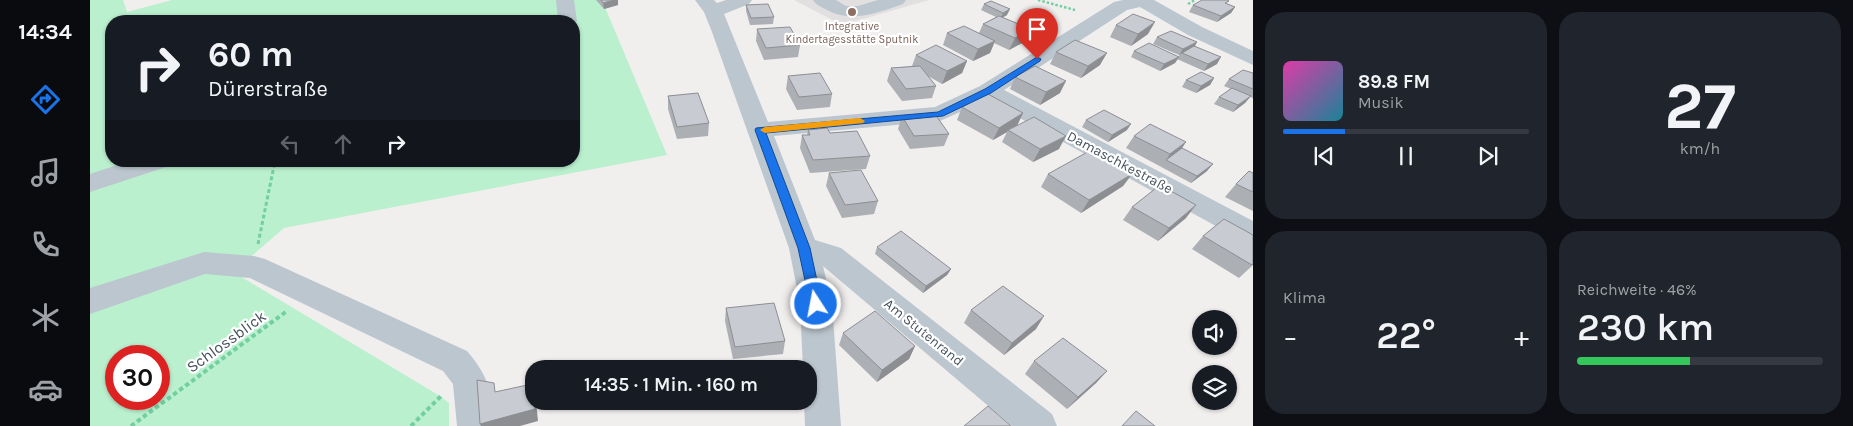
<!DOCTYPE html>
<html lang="de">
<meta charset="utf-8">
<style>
:root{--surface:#171b24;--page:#20242c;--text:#f1f3f6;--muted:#9ea1a6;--line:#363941;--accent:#1a73e8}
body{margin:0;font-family:Karla,sans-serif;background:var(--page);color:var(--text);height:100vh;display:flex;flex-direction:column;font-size:19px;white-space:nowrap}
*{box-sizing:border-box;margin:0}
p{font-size:16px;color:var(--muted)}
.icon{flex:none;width:28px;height:28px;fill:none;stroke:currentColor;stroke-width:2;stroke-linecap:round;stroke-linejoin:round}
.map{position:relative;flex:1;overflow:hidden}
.sheet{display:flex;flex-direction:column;gap:12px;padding:12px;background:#0d0f14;width:600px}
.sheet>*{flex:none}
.guide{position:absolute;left:15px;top:15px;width:475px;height:152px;border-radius:20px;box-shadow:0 1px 4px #0004;background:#171b24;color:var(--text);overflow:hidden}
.buttons{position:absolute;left:1102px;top:310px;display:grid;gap:10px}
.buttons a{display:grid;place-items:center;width:45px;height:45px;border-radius:50%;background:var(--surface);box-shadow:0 1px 4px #0004;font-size:25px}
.speed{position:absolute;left:15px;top:345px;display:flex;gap:10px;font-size:25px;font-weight:700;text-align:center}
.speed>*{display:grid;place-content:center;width:65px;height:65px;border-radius:50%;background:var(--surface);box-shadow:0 1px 4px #0004;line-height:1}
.speed .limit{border:8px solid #d22;background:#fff;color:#111}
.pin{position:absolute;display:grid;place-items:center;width:42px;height:42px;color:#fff;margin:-51px -21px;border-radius:50% 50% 50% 0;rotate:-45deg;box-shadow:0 0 5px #0007}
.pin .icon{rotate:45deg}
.me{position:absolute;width:55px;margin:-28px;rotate:349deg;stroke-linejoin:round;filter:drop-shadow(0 0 4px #0008)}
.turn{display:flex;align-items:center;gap:18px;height:105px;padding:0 20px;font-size:22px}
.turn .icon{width:65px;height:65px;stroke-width:2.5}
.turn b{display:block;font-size:35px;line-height:42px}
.lanes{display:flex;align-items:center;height:48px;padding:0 20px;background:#0003;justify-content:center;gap:25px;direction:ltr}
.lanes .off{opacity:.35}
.big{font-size:38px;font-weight:600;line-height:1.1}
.sheet .widget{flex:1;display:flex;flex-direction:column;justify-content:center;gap:8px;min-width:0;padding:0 18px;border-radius:20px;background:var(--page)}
.sheet .dial{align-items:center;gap:0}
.dial b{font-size:65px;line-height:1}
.song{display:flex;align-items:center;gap:15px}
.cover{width:60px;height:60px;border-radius:8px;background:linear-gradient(135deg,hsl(320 70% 55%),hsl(190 70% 35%))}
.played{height:5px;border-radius:2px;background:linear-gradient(90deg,var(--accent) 25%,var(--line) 25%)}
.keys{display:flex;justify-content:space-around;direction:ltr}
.heat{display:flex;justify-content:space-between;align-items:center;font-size:28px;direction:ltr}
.charge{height:8px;border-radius:4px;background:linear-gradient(90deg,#34c759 46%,var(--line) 0)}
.sheet .tiles{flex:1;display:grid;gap:12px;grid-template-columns:repeat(2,1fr)}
.trip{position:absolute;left:435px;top:360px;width:292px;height:50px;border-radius:20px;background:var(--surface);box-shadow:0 1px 4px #0004;font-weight:600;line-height:50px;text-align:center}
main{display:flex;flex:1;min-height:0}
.tabs{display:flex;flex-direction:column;width:90px;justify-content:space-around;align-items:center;background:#090b0e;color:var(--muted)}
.tabs .icon{width:35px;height:35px}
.tabs .active{color:var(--accent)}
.tabs b{font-size:22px;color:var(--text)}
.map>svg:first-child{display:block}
</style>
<main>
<nav class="tabs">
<b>14:34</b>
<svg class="icon active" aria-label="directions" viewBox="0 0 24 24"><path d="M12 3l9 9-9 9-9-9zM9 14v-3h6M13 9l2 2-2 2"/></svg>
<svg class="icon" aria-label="music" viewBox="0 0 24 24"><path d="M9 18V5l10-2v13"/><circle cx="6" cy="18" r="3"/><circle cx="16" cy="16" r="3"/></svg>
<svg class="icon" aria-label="phone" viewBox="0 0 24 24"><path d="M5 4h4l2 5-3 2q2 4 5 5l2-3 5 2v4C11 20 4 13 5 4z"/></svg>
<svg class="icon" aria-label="climate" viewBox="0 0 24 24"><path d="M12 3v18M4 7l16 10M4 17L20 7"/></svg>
<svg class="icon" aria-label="car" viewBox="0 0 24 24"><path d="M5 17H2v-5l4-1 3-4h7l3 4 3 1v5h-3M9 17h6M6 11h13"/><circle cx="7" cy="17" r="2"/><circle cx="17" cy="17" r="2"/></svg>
</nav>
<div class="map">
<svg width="1163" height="426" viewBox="0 0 1163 426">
<rect width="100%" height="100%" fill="#f1eeee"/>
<path fill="#e2dfe0" d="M704,0H839L752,25Z"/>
<path fill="#bbf0cf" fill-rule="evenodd" d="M0,0H33L37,12L82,0H512L577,155L194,228L143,272L350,396L359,403V426H0ZM21,21H484V161H21ZM26,356H69V399H26Z"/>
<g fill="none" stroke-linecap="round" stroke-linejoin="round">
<path stroke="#72cfa0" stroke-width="2.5" stroke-dasharray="2.5 2" stroke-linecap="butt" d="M948,0L985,10
M1098,4L1105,0"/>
<path stroke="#72cfa0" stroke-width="3" stroke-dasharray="4 2.5" stroke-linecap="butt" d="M168,244L185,161"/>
<path stroke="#72cfa0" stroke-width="4" stroke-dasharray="4.5 3" stroke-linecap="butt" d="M41,426L197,311
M321,426L351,396"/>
<path fill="#bcc6ce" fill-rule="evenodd" d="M466,0H484L487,21L484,25V21H468Z
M605,0H624L627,3L636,0H662L659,4L634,14L678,122L845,107L890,86L1024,2L1033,0H1064L1112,27L1163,51V65L1098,35L1050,7L1037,10L914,90L1163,221V244L1153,241L897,100L850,121L684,136L725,240L751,248L962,414L967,426H922L733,266L742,304L751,426H715L714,401H719V369H713L710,304L699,248L622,32L614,12Z
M723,0H746L756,6H768L788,0H816L813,4C786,13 762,24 735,9C730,6 726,5 723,0Z
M39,161H79L76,167L0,192V174Z
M114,252L164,256L175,259L377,351C400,378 401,391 403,426H367L363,384L353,371L160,278L115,274L0,314V288Z"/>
</g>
<path fill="#acafb4" d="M506,0H528V5L514,9Z
M901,1L917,15L913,17L936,41L919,50L904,43L900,53L883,61L853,45L857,33H889L893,24L906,17L891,10L894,4Z
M1137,4L1145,7L1141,13L1127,22L1099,12L1103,5Z
M656,5L684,17L683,24L660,25L656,11Z
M1026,25L1058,34L1041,46L1020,37Z
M667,29L710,45L708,57L674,60L666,41Z
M1067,37L1107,42L1105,46L1127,64L1114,71L1087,59L1090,54L1089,55L1063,44Z
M1044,51L1089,57L1085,63L1070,71L1041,57Z
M966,52L1010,65L991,78L960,64Z
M826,55L877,61L872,73L852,84L838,76L846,86L842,98L812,101L797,81L801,68L822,66Z
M1163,73V98L1160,97L1155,103L1143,112L1124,104L1129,97L1141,89L1134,86L1139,79Z
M698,76L742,94L740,107L707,110L696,89Z
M925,77L970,93L950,105L920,89Z
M1124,78L1120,85L1106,93L1092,87L1096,80Z
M578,96L619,123L618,136L587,139L578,109Z
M872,107L933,113L927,125L969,149L943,162L912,142L917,132L903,140L867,120Z
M812,116L859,134L854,146L820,149L808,129Z
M996,120L1037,130L1018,142L992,127Z
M718,130L740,133L780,156L776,169L720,173L710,148L712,135H717Z
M1044,136L1096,142L1092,148L1117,171L1101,183L1036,148Z
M739,173L788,201L784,214L752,218L736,186Z
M1163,173V211L1135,197L1146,184Z
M958,174H1042L1033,186L991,213L951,187Z
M1042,207L1096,218L1068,241L1033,220Z
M1163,235V265L1149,278L1102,249L1113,236Z
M787,247L861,269L857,275L833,293L785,254Z
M636,308L695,341L693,354L643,359L635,321Z
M881,310L946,329L914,355L874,323Z
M753,333L825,346L819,359L787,382L749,345Z
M944,361L1017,371L1006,383L977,409L935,374Z"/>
<path fill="#8c8e92" d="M524,0H528V5L514,9L513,3Z
M1145,7L1141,13L1127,22L1131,16Z
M920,9L917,15L910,19L913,13Z
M1065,22L1058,34L1041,46L1048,34Z
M941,29L936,41L919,50L925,38Z
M905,41L900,53L883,61L888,49Z
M1107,42L1103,49L1092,53L1089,55L1093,49Z
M1017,53L1010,65L991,78L998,66Z
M1089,57L1085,63L1070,71L1074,64Z
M1131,57L1127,64L1114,71L1118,64Z
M877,61L872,73L852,84L857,71Z
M1124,78L1120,85L1106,93L1111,86Z
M976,81L970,93L950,105L956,92Z
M1161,96L1155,103L1143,112L1148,105Z
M933,113L927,126L918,130L917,132L903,140L909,128Z
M1041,124L1037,130L1018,142L1022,135Z
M976,136L969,149L943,162L950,149Z
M1096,142L1087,155L1076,160L1080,154Z
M1123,164L1117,171L1101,183L1107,176Z
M1042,174L1033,186L991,213L999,200Z
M1106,205L1096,218L1068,241L1079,228Z
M861,269L857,275L833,293L836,286Z
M954,316L946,329L914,355L922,343Z
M825,346L819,359L787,382L792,370Z
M1017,371L1006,383L977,409L988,397Z
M442,384L444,392V401H446L448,421L430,426H391L390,424Z"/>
<path fill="#c8cbd1" stroke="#8c8e92" d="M511,0H524L513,3Z
M1112,0H1137L1139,1L1135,3L1145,7L1131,16L1103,5Z
M901,1L920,9L913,13L894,4Z
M678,4L684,17L661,18L656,5Z
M1043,14L1065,22L1048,34L1026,25Z
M909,16L941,29L925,38L893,24Z
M874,26L905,41L888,49L857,33Z
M700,27L710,45L676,48L667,29Z
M1081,31L1107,42L1093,49L1067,37Z
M985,40L1017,53L998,66L966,52Z
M1059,43L1089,57L1074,64L1044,51Z
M846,45L877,61L857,71L826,55Z
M1104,46L1131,57L1118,64L1092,53Z
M830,66L846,86L816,89L801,68Z
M945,66L976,81L956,92L925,77Z
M1153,70L1163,73V89L1139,79Z
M1111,72L1124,78L1111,86L1096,80Z
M730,73L742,94L709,97L698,76Z
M1142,88L1161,96L1148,105L1129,97Z
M608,93L619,123L587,127L578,96Z
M896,93L933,113L909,128L872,107Z
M1014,110L1041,124L1022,135L996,120Z
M845,114L859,134L824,136L812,116Z
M944,117L976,136L950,149L918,130Z
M1060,124L1096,142L1080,154L1044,136Z
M737,128L740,133L767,131L780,156L723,160L712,135H720L718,130Z
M1092,148L1123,164L1107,176L1076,160Z
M1001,150L1042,174L999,200L958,174Z
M771,170L788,201L755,205L739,173Z
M1159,171L1163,173V192L1146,184Z
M1070,185L1106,205L1079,228L1042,207Z
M1134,219L1163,235V264L1162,265L1113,236Z
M811,231L861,269L836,286L787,247Z
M913,286L954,316L922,343L881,310Z
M684,303L695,341L645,347L636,308Z
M785,311L825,346L792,370L753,333Z
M973,338L1017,371L988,397L944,361Z
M387,380L404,383L405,392L442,384L445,409L390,424Z
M898,406L921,426H874Z
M1046,411L1065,426H1032Z"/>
<path fill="#1a73e8" stroke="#114b97" d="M947,57L951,59L950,61L901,93L853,116L676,133L720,248L732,304L730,308L726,310L721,308L708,248L665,130L666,128L848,112L895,89Z"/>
<path fill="#f59e0b" d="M770,118L775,121L773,123L675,133L670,130L675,127Z"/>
<circle fill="#8d6e63" stroke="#fff" stroke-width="2" cx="762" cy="12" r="5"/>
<g text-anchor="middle" stroke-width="4.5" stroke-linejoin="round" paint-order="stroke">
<g font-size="11" fill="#785e54" stroke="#fff">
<text x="762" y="30">Integrative<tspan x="762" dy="13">Kindertagesstätte Sputnik</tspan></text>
</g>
<g font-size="14" fill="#46525c" stroke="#fff">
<text transform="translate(1030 162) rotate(28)" y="5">Damaschkestraße</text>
<text transform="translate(834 332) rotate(39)" y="5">Am Stutenrand</text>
</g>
<g font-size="16" fill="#46525c" stroke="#fff">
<text transform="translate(136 341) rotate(-36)" y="6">Schlossblick</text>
</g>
</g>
</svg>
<div class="buttons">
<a><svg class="icon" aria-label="sound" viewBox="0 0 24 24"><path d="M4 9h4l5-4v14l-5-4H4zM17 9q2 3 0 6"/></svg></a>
<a><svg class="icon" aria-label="layers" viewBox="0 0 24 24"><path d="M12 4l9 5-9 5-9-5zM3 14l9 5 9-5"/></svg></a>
</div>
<div class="speed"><div class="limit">30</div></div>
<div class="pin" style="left:947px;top:59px;background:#d93025"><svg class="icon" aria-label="arrive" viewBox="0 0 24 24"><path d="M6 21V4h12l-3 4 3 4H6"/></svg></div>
<svg class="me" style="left:726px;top:304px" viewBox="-20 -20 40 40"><circle r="17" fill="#1a73e8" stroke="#fff" stroke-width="3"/><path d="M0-11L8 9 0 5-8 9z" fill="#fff"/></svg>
<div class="trip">14:35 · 1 Min. · 160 m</div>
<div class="guide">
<div class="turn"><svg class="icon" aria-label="right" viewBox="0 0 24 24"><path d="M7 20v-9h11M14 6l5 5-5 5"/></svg><div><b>60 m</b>Dürerstraße</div></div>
<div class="lanes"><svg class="icon off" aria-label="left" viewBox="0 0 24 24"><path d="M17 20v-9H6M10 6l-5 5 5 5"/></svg><svg class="icon off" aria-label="ahead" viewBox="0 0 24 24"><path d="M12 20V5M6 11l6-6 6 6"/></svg><svg class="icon" aria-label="right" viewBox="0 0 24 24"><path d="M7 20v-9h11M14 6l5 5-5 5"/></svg></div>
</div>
</div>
<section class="sheet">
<div class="tiles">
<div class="widget">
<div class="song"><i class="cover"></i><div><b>89.8 FM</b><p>Musik</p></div></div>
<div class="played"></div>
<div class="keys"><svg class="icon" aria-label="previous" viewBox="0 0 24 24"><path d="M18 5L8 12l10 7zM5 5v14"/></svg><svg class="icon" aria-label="pause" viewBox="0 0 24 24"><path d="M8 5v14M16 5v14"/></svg><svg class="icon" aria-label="next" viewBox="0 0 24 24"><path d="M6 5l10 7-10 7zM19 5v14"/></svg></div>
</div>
<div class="widget dial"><b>27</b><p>km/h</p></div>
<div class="widget"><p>Klima</p>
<div class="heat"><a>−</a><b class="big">22°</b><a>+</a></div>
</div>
<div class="widget"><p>Reichweite · 46%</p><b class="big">230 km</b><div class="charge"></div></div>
</div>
</section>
</main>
